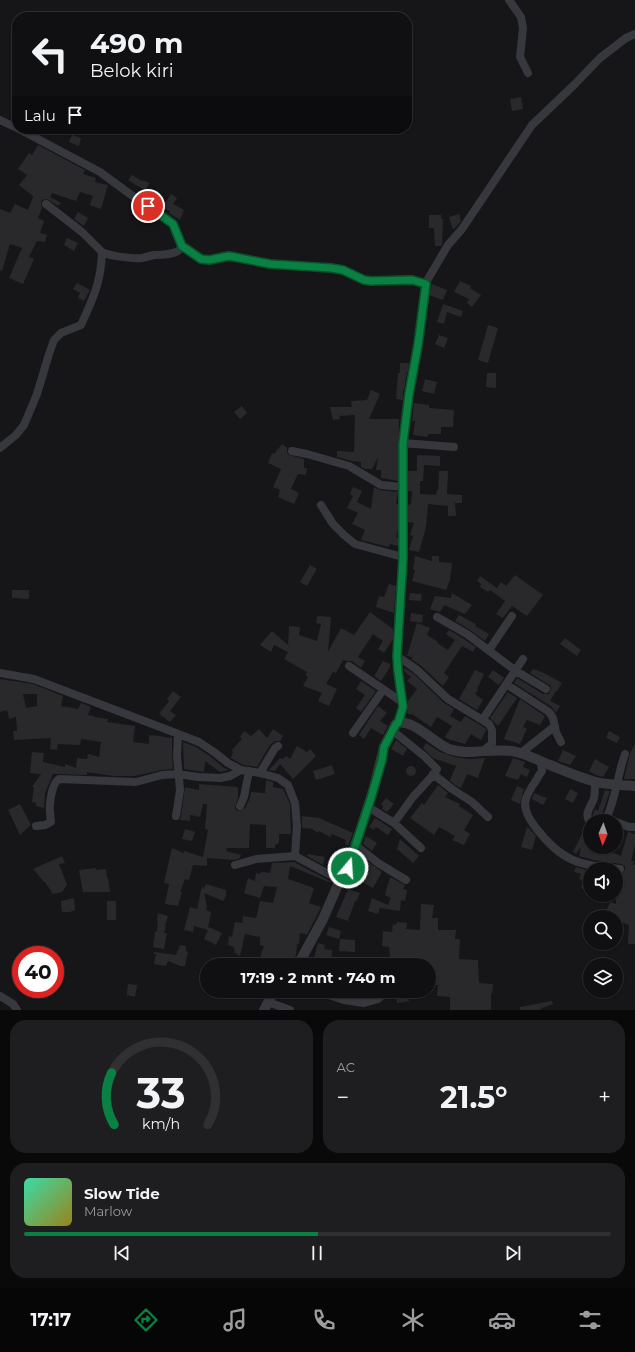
<!DOCTYPE html>
<html lang="id">
<meta charset="utf-8">
<style>
:root{--surface:#101012;--page:#1e1e20;--text:#f1f3f6;--muted:#9c9d9f;--line:#303032;--accent:#0b8043}
body{margin:0;font-family:Montserrat,sans-serif;background:var(--page);color:var(--text);height:100vh;display:flex;flex-direction:column;font-size:15px;white-space:nowrap}
*{box-sizing:border-box;margin:0}
p{font-size:13px;color:var(--muted)}
.icon{flex:none;width:22px;height:22px;fill:none;stroke:currentColor;stroke-width:2;stroke-linecap:round;stroke-linejoin:round}
.map{position:relative;height:1010px;overflow:hidden}
.drawer{display:flex;flex-direction:column;gap:10px;padding:10px;background:#09090a;flex:1}
.drawer>*{flex:none}
.banner{position:absolute;left:12px;top:12px;width:400px;height:122px;border-radius:16px;box-shadow:0 1px 3px #0004,0 0 0 1px var(--line);background:#101012;color:var(--text);overflow:hidden}
.needle{width:26px;rotate:182deg}
.buttons{position:absolute;left:583px;top:814px;display:grid;gap:8px}
.buttons a{display:grid;place-items:center;width:40px;height:40px;border-radius:50%;background:var(--surface);box-shadow:0 1px 3px #0004,0 0 0 1px var(--line);font-size:20px}
.speed{position:absolute;left:12px;top:946px;display:flex;gap:8px;font-size:20px;font-weight:700;text-align:center}
.speed>*{display:grid;place-content:center;width:52px;height:52px;border-radius:50%;background:var(--surface);box-shadow:0 1px 3px #0004,0 0 0 1px var(--line);line-height:1}
.speed .limit{border:6px solid #d22;background:#fff;color:#111}
.pin{position:absolute;display:grid;place-items:center;width:34px;height:34px;color:#fff;margin:-17px;border:2px solid #fff;border-radius:50%;box-shadow:0 1px 4px #0007}
.me{position:absolute;width:44px;margin:-22px;rotate:18deg;stroke-linejoin:round;filter:drop-shadow(0 0 3px #0008)}
.turn{display:flex;align-items:center;gap:14px;height:84px;padding:0 12px;font-size:18px}
.turn .icon{width:52px;height:52px;stroke-width:2.5}
.turn b{display:block;font-size:28px;line-height:34px}
.then{display:flex;align-items:center;height:38px;padding:0 12px;background:#0003;gap:8px;font-size:15px}
.big{font-size:30px;font-weight:700;line-height:1.1}
.drawer .widget{flex:1;display:flex;flex-direction:column;justify-content:center;gap:6px;min-width:0;padding:0 14px;border-radius:16px;background:var(--page)}
.drawer .dial{align-items:center;gap:0}
.dial svg{height:104px;overflow:visible;fill:none;stroke:var(--line);stroke-width:7;stroke-linecap:round;text-anchor:middle}
.dial text{fill:var(--text);stroke:none}
.song{display:flex;align-items:center;gap:12px}
.cover{width:48px;height:48px;border-radius:6px;background:linear-gradient(135deg,hsl(160 70% 55%),hsl(50 70% 35%))}
.played{height:4px;border-radius:2px;background:linear-gradient(90deg,var(--accent) 50%,var(--line) 50%)}
.keys{display:flex;justify-content:space-around;direction:ltr}
.heat{display:flex;justify-content:space-between;align-items:center;font-size:22px;direction:ltr}
.drawer .tiles{flex:1;display:grid;gap:10px;grid-template-columns:1fr 1fr}
.widget:last-child{grid-column:span 2}
.trip{position:absolute;left:200px;top:958px;width:236px;height:40px;border-radius:20px;background:var(--surface);box-shadow:0 1px 3px #0004,0 0 0 1px var(--line);font-weight:700;line-height:40px;text-align:center}
.menu{display:flex;height:64px;justify-content:space-around;align-items:center;background:#060607;color:var(--muted)}
.menu .icon{width:28px;height:28px}
.menu .on{color:var(--accent)}
.menu b{font-size:18px;color:var(--text)}
.map>svg:first-child{display:block}
</style>
<div class="map">
<svg width="635" height="1010" viewBox="0 0 635 1010">
<rect width="100%" height="100%" fill="#161618"/>
<path fill="#29292c" fill-rule="evenodd" d="M521,97L523,109L512,111L510,99Z
M72,135L81,138L79,146L69,142Z
M38,145L85,170L83,174L96,178L95,182L108,185L101,209L90,205L93,196L80,192L76,201L52,193L50,197L61,203L58,206L47,199L42,200L41,204L42,208L38,218L44,221L40,233L47,235L45,242L37,241L29,257L34,259L23,284L9,278L22,248L10,244L2,271L0,270V209L10,213L15,204L28,210L33,197V196L19,185L27,175L18,169L29,153L32,155Z
M132,175L142,181L143,180L149,183L146,191L128,180Z
M171,194L177,198L173,204L184,210L180,220L169,213L170,211L156,205L159,199L166,202Z
M78,212L88,218L84,226L74,219Z
M459,214L461,221L453,230L449,217Z
M429,215H441V219H443L442,244L441,246H435L434,228H429Z
M67,238L78,243L74,251L64,245Z
M460,281L471,286L470,288L481,295L472,307L467,303L469,299L454,292Z
M77,283L90,290L84,301L78,298L80,293L73,289Z
M432,284L447,290L443,300L429,295Z
M443,304L463,311L461,317L447,312L444,324L437,322Z
M488,325L498,328L488,363L478,360Z
M439,335L448,338L444,348L435,344Z
M400,363H409L408,372H407L404,390H403V400L396,399L398,373H400Z
M487,373H496V388L486,387Z
M425,379L437,382L434,394L422,391Z
M371,390L380,394L369,419H399L398,481L381,478V470H376L378,457L372,469H365L361,467V462L352,461L337,457V451L354,452L355,415L339,416L340,419L333,420L330,407H352L351,401L367,400Z
M414,403L429,405V408L454,410L453,427H441V434H428V437L413,435L415,421H412Z
M242,406L247,413L240,419L234,412Z
M282,444L287,448V452L289,455L304,459V468H307L306,475L298,474L291,489L299,493L294,504L278,497L280,490L273,487L281,469L268,463L272,453L274,454Z
M417,455L440,456V466L424,465L423,481H420V494L436,495L437,490L438,491L439,471H448L447,494L462,495V503H455L456,516H448V506L428,504L426,527L419,552L409,550L413,536L410,535L414,523L408,522V505L411,504L412,491H408V471H417Z
M353,487L362,491L357,502L371,509L374,487L380,490L398,492L396,504H398V531L396,537L398,538V546L390,544L389,547L361,540L365,530L352,524L358,513L347,508L353,496L350,494Z
M415,556L432,561V556H439V562L452,563L450,580L446,590L412,581L415,570H413Z
M310,565L317,569L307,586L300,582Z
M515,575L543,595L527,616L512,606L503,618L496,614L505,601L490,590L488,592L480,587L481,584L477,581L480,576L497,588L501,582L506,586Z
M389,584L396,586L394,613L376,607L379,596L384,597Z
M12,590H29V599L12,598Z
M410,593L422,594L421,601L409,600Z
M452,593L472,605L465,614L444,605L440,612L430,609L435,596L451,598Z
M370,612L393,629V639L384,653L378,649L383,641L373,634L358,657L365,661L361,668L352,661H346L343,660L336,673L333,672L326,684L337,689L329,706L318,701L322,693L303,686L308,677L305,675L307,672L284,659L288,652L274,645L271,652L260,645L272,631L288,645L289,626L300,627L299,635L317,641L321,624L316,623L317,616L331,617L328,652L341,628L354,635Z
M411,613L423,615L422,623L410,621Z
M459,615L476,624L475,626L489,634L485,641L470,630L455,621Z
M417,623L430,628L427,635L438,642L437,643L448,650L455,640L446,634L449,630L464,639L476,647L473,652L462,646L444,673L449,677L443,686L420,665L411,659L413,657L407,656Z
M565,638L581,650L577,656L560,644Z
M383,661L390,664V667L381,681L374,676Z
M404,668L413,673L444,703L454,709L450,716L461,722L465,716L485,728L486,730L481,740L471,734L465,744L448,739L445,737L452,726L437,717L431,727L412,714L411,715L407,713L408,707V701L417,689L407,681L411,677L404,671Z
M533,669L544,673L562,683L557,691H556L550,701L560,706L556,713L552,707L514,683L517,678L543,694H549L551,689V686L530,673Z
M475,670L484,674L477,689L478,690L475,694L483,700L477,710L459,699Z
M493,670L504,678L499,685L488,677Z
M0,679L33,684L63,696L61,706L78,709L81,703L91,707L88,715L94,716V717L108,719L107,722L135,726L133,742L149,744V735L160,736L169,738L170,737L172,738V755L173,769L161,770L135,776H113L87,772V775L53,774L45,793L44,808L36,806V803L32,802L34,787H32L41,774L30,773L32,752L44,753L43,762L65,767V764L76,768L77,758L87,759L88,754L99,757L101,742L81,739L80,745L58,744L57,750L50,749L51,738L14,740L13,731H17L16,717L9,719L7,710L0,712ZM23,694H37V706L26,708Z
M361,681L376,691L361,712L356,708L365,695L356,689Z
M173,691L181,697L170,711L176,715L170,722L159,714L169,701L167,699Z
M508,692L517,698L498,726L490,718Z
M520,699L545,716L540,725L527,720L523,727L527,729L520,744L504,739Z
M378,706L387,713L380,721L388,726L383,735L371,728L364,739L359,735Z
M259,729L267,738L273,729L283,736L280,741H275L270,745L257,767L243,765L231,758L233,752L232,750L242,739L240,737L244,731L251,736Z
M609,731L620,737L617,743L606,738Z
M396,740L407,749L403,756L391,749Z
M183,742L196,747L210,756L224,768L229,770L220,772L205,761L204,772L184,769Z
M426,743L440,752L455,757L469,759L485,758L478,778L467,774L461,788L455,785L450,780L456,766L433,758L423,748Z
M635,744V779H624L630,753Z
M297,746L307,752L310,749L316,756L293,779L280,764L275,771L269,770L280,758L282,759V760L286,756L290,759Z
M563,750L576,756L570,765L558,761Z
M513,758L525,762L523,767L530,770L527,777L521,774L518,780L505,776Z
M595,759L609,767L603,777L596,775L589,771Z
M332,765L335,774L316,780L313,771Z
M406 771a5 5 0 1 1 10 0a5 5 0 1 1-10 0Z
M266,780L273,782V787L283,789L290,804L291,834H279V843L275,845V848H266V825L250,824L249,848H227L226,851L241,855L240,858L234,860L207,858V866L193,865L189,880L185,879L180,892H182L178,906L165,904L169,884L164,883L172,848L184,853V851L203,857L208,830L205,829L207,804H203L200,817L190,815V821L180,820L181,817L185,787L199,790V784L238,787V798L235,807L236,810L240,811L245,808L250,798L251,792L265,793Z
M438,785L448,793L445,797L460,804L459,806L473,815L464,830L470,834L464,845L452,840L455,836L439,827L434,835L410,818L422,803L424,805Z
M517,786L524,789L520,804L511,800Z
M570,789L578,793L573,803L565,799Z
M605,790L610,791L600,820L593,817V814L595,809L598,811Z
M534,793L547,798L543,805L532,799Z
M386,798L394,804L387,812L382,809L383,806L381,804Z
M20,804L31,825L20,835L8,810Z
M302,816L319,818L353,833L348,846L345,844L346,840L332,834L330,837L319,831L318,833L312,829L302,828Z
M375,818L392,829L388,835L376,827L374,830L369,827Z
M586,826L590,827V847H609L607,850L621,856L628,832L635,834V845L631,861H634L633,865H635V944H628L629,925L619,921L620,917L606,912L610,902L616,904V880L619,881L620,879H621L622,874L625,870V866L621,864L594,860L579,856L581,847L576,854L573,852Z
M527,827L529,828L536,836L532,850L521,847Z
M185,829L195,832L192,841L182,839Z
M366,836L377,843L372,851L363,844Z
M400,839L419,856L413,863L397,849Z
M308,854L325,857L323,865L307,856Z
M359,855L382,872L373,888L355,878L361,868L356,865Z
M62,856L65,863L59,864L67,885L62,892L53,894L45,882H44L33,869Z
M294,862L332,882L331,883L290,866L288,879L314,888L309,903L321,907L307,935L300,933L299,944H297L296,955L291,965H265L258,963L264,946L260,945V937L245,934L240,956L235,953L234,947L228,945L229,936L232,937L235,922L242,923L243,916L256,918L260,901L273,903L277,887L264,886L260,898L244,893L248,878L255,881L256,873L260,874L261,872L270,873L272,863Z
M576,867L590,871V888L589,891L581,888L584,881L579,879L581,874L574,872Z
M96,868V870L106,869L107,878H108L110,892H83L79,870Z
M390,877L405,885L403,889L407,890L405,901L401,900L400,911L380,908L378,914L368,911L372,898L388,905L391,898L385,895Z
M206,884L226,890V896L223,901L204,893L207,906L206,910L211,912L208,928L209,927L222,933L216,945L204,939L208,930L194,926L193,932L184,930L190,907L197,909L202,886L203,889Z
M348,889L360,893L356,902L355,901L348,921L336,917Z
M74,898L75,910L70,912H62L61,901Z
M107,901H116V920H107Z
M421,904L434,905L432,918H438V930H456L455,939H460L459,959L478,960L479,983L493,984L492,993H491V1010H450V997L437,996L438,985H435L436,970H429V965H412V962L391,964L389,947L382,946L383,931L392,932L393,924L396,925L397,922L407,923L406,929L420,930Z
M158,913L168,916L165,925H166L164,933H167L164,949L153,947L155,932L157,931L158,921L157,920Z
M329,927L341,931L339,939L326,935Z
M340,939L355,940V952L339,951Z
M318,943L325,945L324,949L332,950L331,965H312Z
M180,945L186,946V951L188,952L185,966H180L168,961L166,966L154,964L155,957L157,955L153,953L154,952L176,955Z
M128,984L137,985L135,997L127,995Z
M395,991H407L409,1001L397,1003Z
M552,1001L553,1004L540,1009L541,1010H520V1007Z"/>
<g fill="none" stroke-linecap="round" stroke-linejoin="round">
<path stroke="#37383d" stroke-width="8" d="M509,0L521,17L523,28L520,57L528,73
M0,120L17,128
M19,129L100,172L134,197L166,218L173,224L182,246
M46,204L82,232L102,252
M403,443L454,447
M0,448L16,435L24,425L37,394L49,354L54,340L61,333L81,325C93,298 101,283 102,252C109,256 134,259 142,258C146,257 150,256 154,255C162,255 171,255 178,251C180,249 181,248 182,246L201,259L206,260L229,256L270,264L339,269L363,280L371,281L412,279L425,284
M292,451L307,454L349,466L381,485L403,487
M321,505L333,524L344,535L355,544L403,557
M437,617L467,634L516,671L546,689
M489,650L512,616
M397,656L416,669L448,699L489,724L492,730V744L484,750
M349,666L402,702
M0,673L34,679L168,730L199,742L214,752L228,763L241,770L260,773L278,778L288,785L295,803L297,826L295,856L340,880
M506,684L549,712L553,718L556,732L561,742
M483,719L523,659
M398,723L403,707L398,671L397,656L403,557V443L409,395L417,354L425,284L448,245L462,229L532,125L574,85L600,58L626,38L635,34
M393,731L424,756L437,769L435,773L413,797L394,823
M353,733L383,690
M521,753L555,726
M541,762C541,764 542,769 542,771C541,773 538,776 537,779C532,786 526,795 525,803C525,813 531,821 536,828C562,862 579,865 620,869
M260,773L275,748L278,746
M433,774L452,789L472,802L488,817
M240,806L244,797L249,771
M368,807L394,823L421,848
M176,816L180,790L177,755L178,734
M605,821C616,800 617,776 625,754
M590,822C583,813 592,806 594,798C595,793 595,787 595,782
M616,822L629,827H635
M36,826L45,825L51,822C51,819 50,816 50,812C49,804 52,783 59,779L136,782L162,775L178,774L198,777L220,778L230,776L241,770
M355,845L378,863L406,880
M235,865L256,859L295,856
M273,992L329,995L344,1000L364,1003L378,999L387,991
M0,996L13,1004L17,1010
M268,1002L290,1010"/>
<path stroke="#37383d" stroke-width="10" d="M298,965L323,919L340,880L348,868L374,788L384,747L396,724C410,716 435,744 449,749C469,756 491,748 512,751C525,753 537,760 550,765C565,771 580,778 596,782C608,785 622,785 635,786
M264,1010L274,991"/>
</g>
<g fill="none" stroke-linecap="round" stroke-linejoin="round">
<defs>
<path id="route" d="M148,206L173,224L182,246L201,259L209,260L229,256L270,264L331,268L343,270L364,280L371,281L412,280L426,284L418,345L409,394L403,443V558L397,656L398,671L403,707L398,723L396,724L384,747L382,760L371,798L348,868"/>
</defs>
<use href="#route" stroke="#07532c" stroke-width="10"/>
<use href="#route" stroke="#0b8043" stroke-width="7"/>
</g>
</svg>
<div class="buttons">
<a><svg class="needle" viewBox="-14 -14 28 28"><path d="M0-13l5 13h-10z" fill="#e53935"/><path d="M0 13l5-13h-10z" fill="#9c9d9f"/></svg></a>
<a><svg class="icon" aria-label="sound" viewBox="0 0 24 24"><path d="M4 9h4l5-4v14l-5-4H4zM17 9q2 3 0 6"/></svg></a>
<a><svg class="icon" aria-label="search" viewBox="0 0 24 24"><circle cx="10" cy="10" r="6"/><path d="M15 15l6 6"/></svg></a>
<a><svg class="icon" aria-label="layers" viewBox="0 0 24 24"><path d="M12 4l9 5-9 5-9-5zM3 14l9 5 9-5"/></svg></a>
</div>
<div class="speed"><div class="limit">40</div></div>
<div class="pin" style="left:148px;top:206px;background:#d93025"><svg class="icon" aria-label="arrive" viewBox="0 0 24 24"><path d="M6 21V4h12l-3 4 3 4H6"/></svg></div>
<svg class="me" style="left:348px;top:868px" viewBox="-20 -20 40 40"><circle r="17" fill="#0b8043" stroke="#fff" stroke-width="3"/><path d="M0-11L8 9 0 5-8 9z" fill="#fff"/></svg>
<div class="trip">17:19 · 2 mnt · 740 m</div>
<div class="banner">
<div class="turn"><svg class="icon" aria-label="left" viewBox="0 0 24 24"><path d="M17 20v-9H6M10 6l-5 5 5 5"/></svg><div><b>490 m</b>Belok kiri</div></div>
<div class="then">Lalu<svg class="icon" aria-label="arrive" viewBox="0 0 24 24"><path d="M6 21V4h12l-3 4 3 4H6"/></svg></div>
</div>
</div>
<section class="drawer">
<div class="tiles">
<div class="widget dial"><svg viewBox="0 0 100 80">
<path d="M14 69A42 42 0 1 1 86 69"/>
<path d="M14 69A42 42 0 0 1 12 29" stroke="#0b8043"/>
<text x="50" y="56" font-size="32" font-weight="700">33</text>
<text x="50" y="72" font-size="11">km/h</text>
</svg></div>
<div class="widget"><p>AC</p>
<div class="heat"><a>−</a><b class="big">21.5°</b><a>+</a></div>
</div>
<div class="widget">
<div class="song"><i class="cover"></i><div><b>Slow Tide</b><p>Marlow</p></div></div>
<div class="played"></div>
<div class="keys"><svg class="icon" aria-label="previous" viewBox="0 0 24 24"><path d="M18 5L8 12l10 7zM5 5v14"/></svg><svg class="icon" aria-label="pause" viewBox="0 0 24 24"><path d="M8 5v14M16 5v14"/></svg><svg class="icon" aria-label="next" viewBox="0 0 24 24"><path d="M6 5l10 7-10 7zM19 5v14"/></svg></div>
</div>
</div>
</section>
<nav class="menu">
<b>17:17</b>
<svg class="icon on" aria-label="directions" viewBox="0 0 24 24"><path d="M12 3l9 9-9 9-9-9zM9 14v-3h6M13 9l2 2-2 2"/></svg>
<svg class="icon" aria-label="music" viewBox="0 0 24 24"><path d="M9 18V5l10-2v13"/><circle cx="6" cy="18" r="3"/><circle cx="16" cy="16" r="3"/></svg>
<svg class="icon" aria-label="phone" viewBox="0 0 24 24"><path d="M5 4h4l2 5-3 2q2 4 5 5l2-3 5 2v4C11 20 4 13 5 4z"/></svg>
<svg class="icon" aria-label="climate" viewBox="0 0 24 24"><path d="M12 3v18M4 7l16 10M4 17L20 7"/></svg>
<svg class="icon" aria-label="car" viewBox="0 0 24 24"><path d="M5 17H2v-5l4-1 3-4h7l3 4 3 1v5h-3M9 17h6M6 11h13"/><circle cx="7" cy="17" r="2"/><circle cx="17" cy="17" r="2"/></svg>
<svg class="icon" aria-label="filters" viewBox="0 0 24 24"><path d="M4 7h16M4 17h16"/><circle cx="9" cy="7" r="2"/><circle cx="15" cy="17" r="2"/></svg>
</nav>
